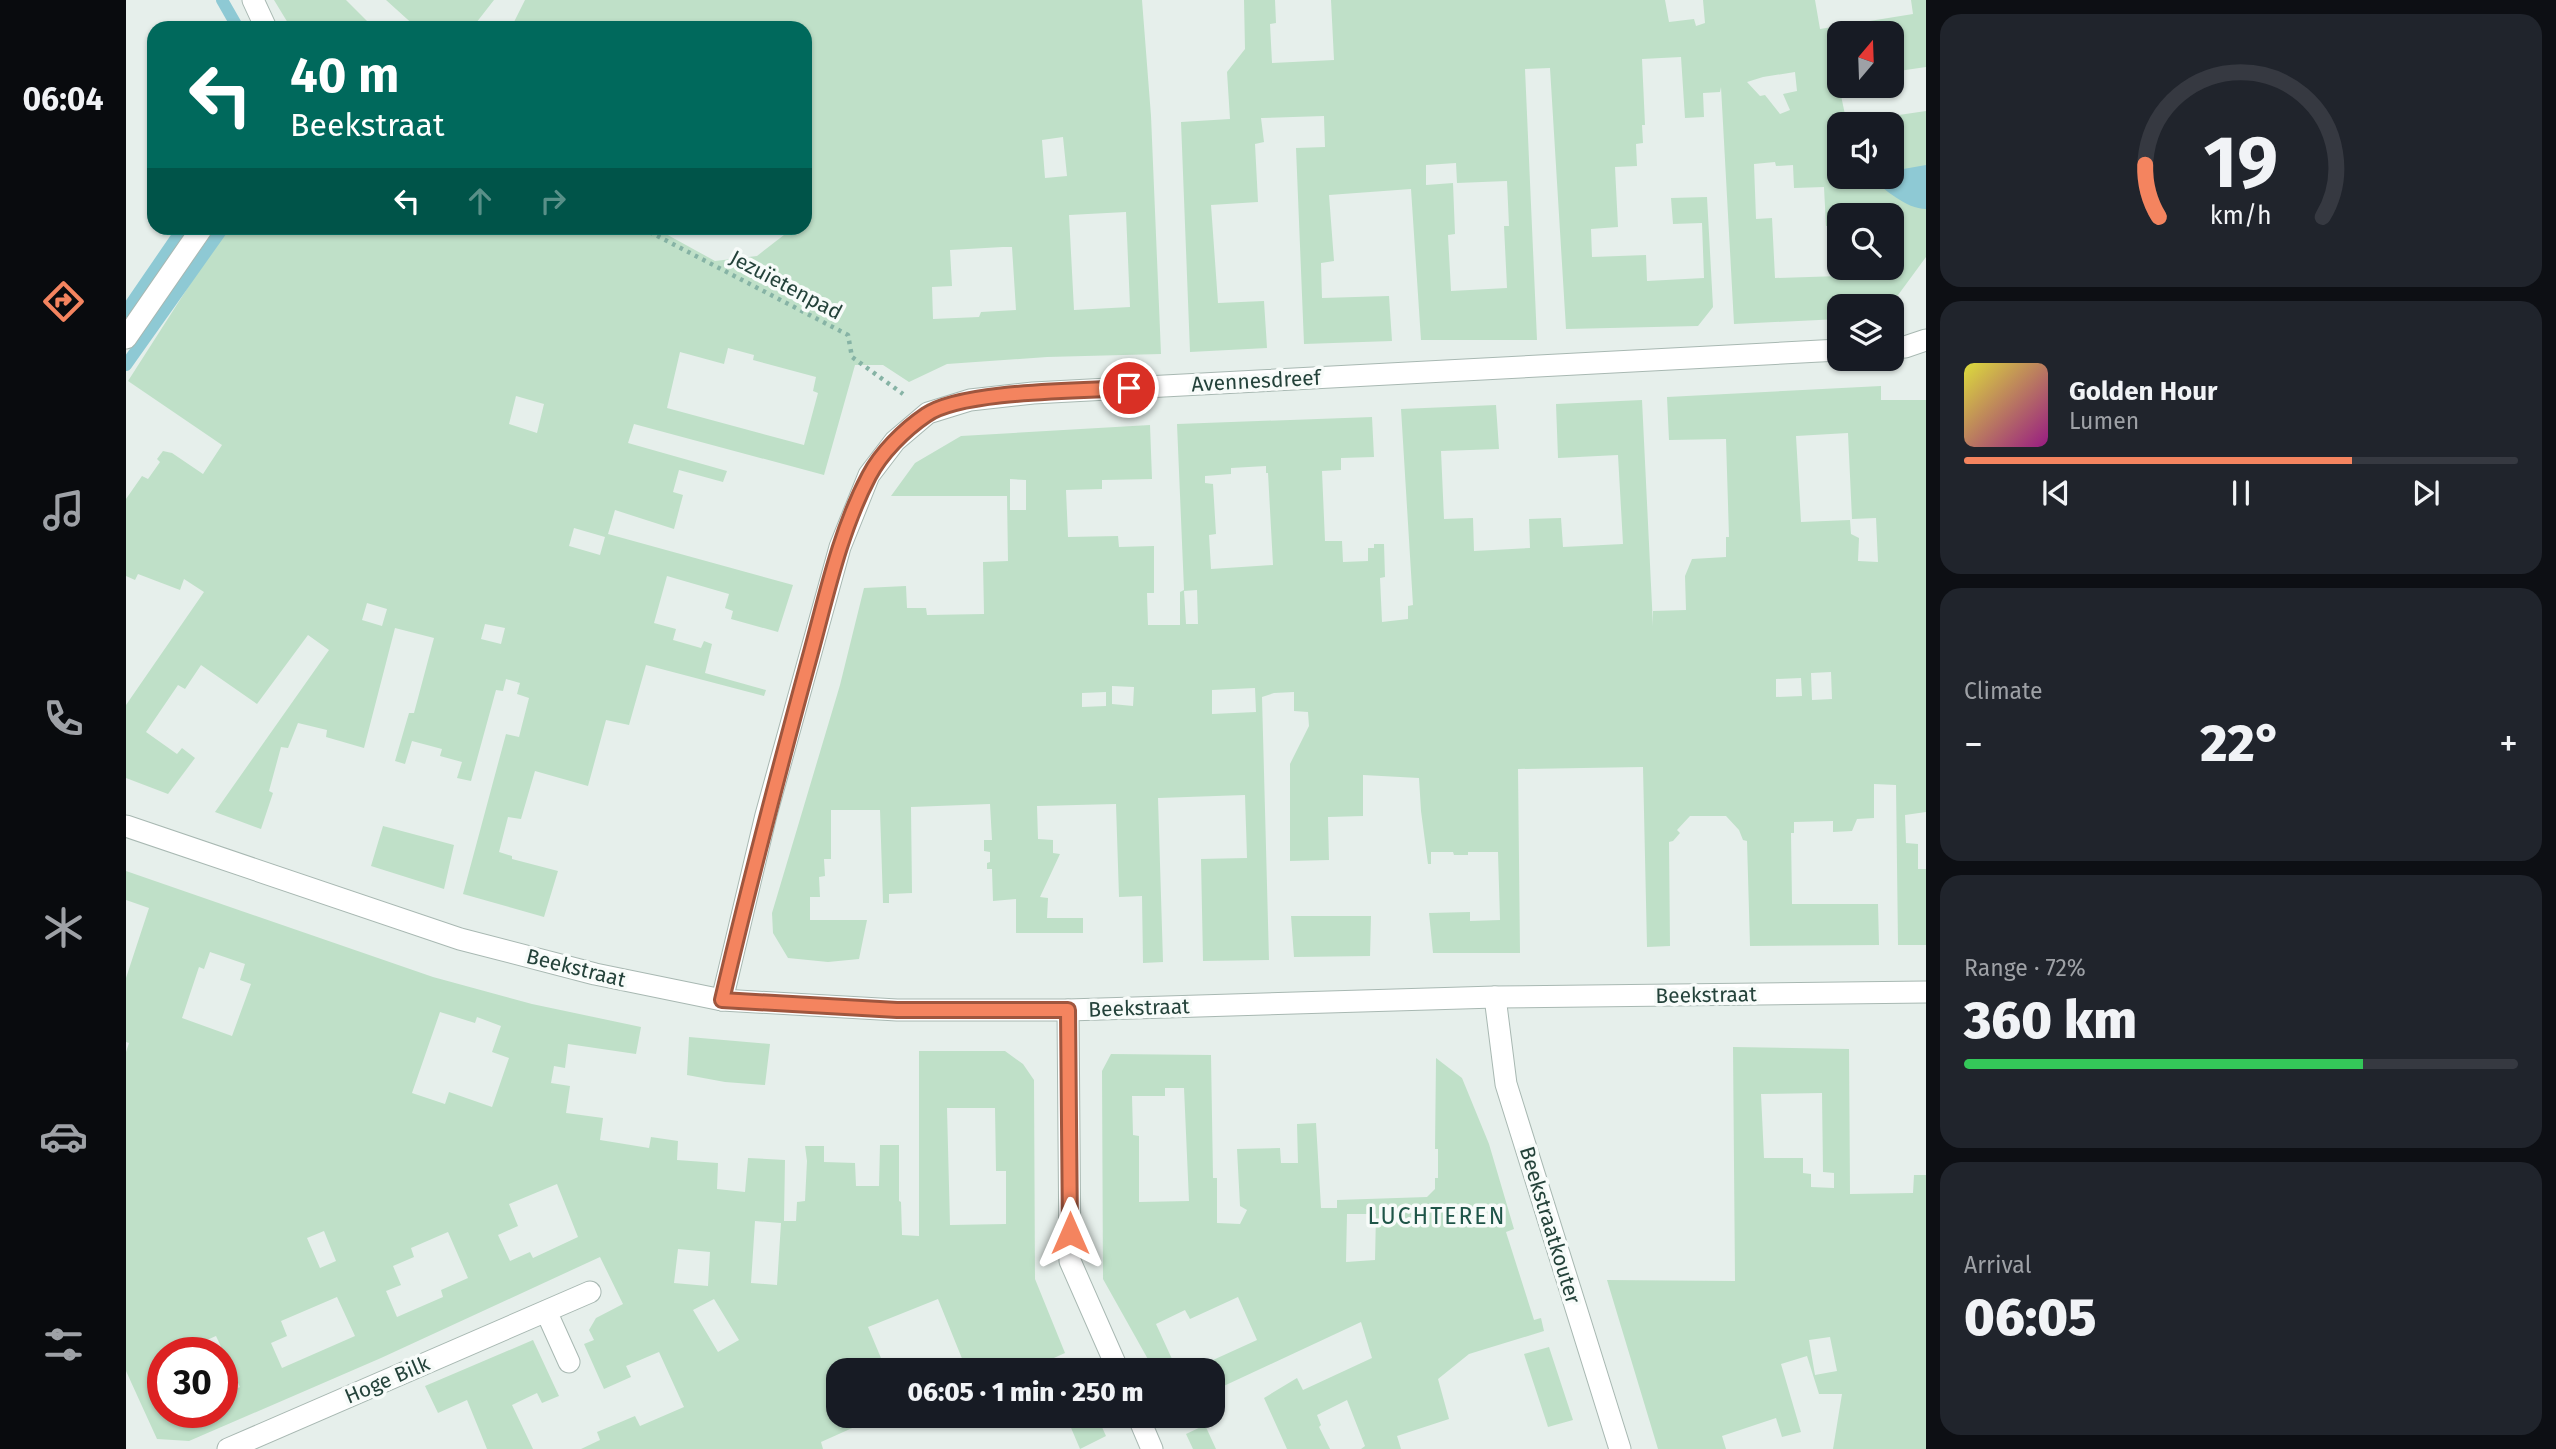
<!DOCTYPE html>
<meta charset="utf-8">
<style>
:root{--surface:#171b24;--page:#20242c;--text:#f1f3f6;--muted:#9ea1a6;--line:#363941;--accent:#f4845f}
body{margin:0;font-family:"Fira Sans",sans-serif;background:var(--page);color:var(--text);height:100vh;display:flex;flex-direction:column;font-size:26px;white-space:nowrap}
*{box-sizing:border-box;margin:0}
p{font-size:23px;color:var(--muted)}
.icon{flex:none;width:38px;height:38px;fill:none;stroke:currentColor;stroke-width:2;stroke-linecap:round;stroke-linejoin:round}
.map{position:relative;flex:1;overflow:hidden}
.side{display:flex;flex-direction:column;gap:14px;padding:14px;background:#0d0f14;width:630px}
.side>*{flex:none}
.hud{position:absolute;left:21px;top:21px;width:665px;height:214px;border-radius:21px;box-shadow:0 2px 5px #0004;background:#00695c;color:#fff;overflow:hidden}
.needle{width:46px;rotate:19deg}
.buttons{position:absolute;left:1701px;top:21px;display:grid;gap:14px}
.buttons a{display:grid;place-items:center;width:77px;height:77px;border-radius:14px;background:var(--surface);box-shadow:0 2px 5px #0004;font-size:35px}
.speed{position:absolute;left:21px;top:1337px;display:flex;gap:14px;font-size:35px;font-weight:700;text-align:center}
.speed>*{display:grid;place-content:center;width:91px;height:91px;border-radius:50%;background:var(--surface);box-shadow:0 2px 5px #0004;line-height:1}
.speed .limit{border:10px solid #d22;background:#fff;color:#111}
.pin{position:absolute;display:grid;place-items:center;width:60px;height:60px;color:#fff;margin:-30px;border:4px solid #fff;border-radius:50%;box-shadow:0 2px 7px #0007}
.me{position:absolute;width:77px;margin:-38px;rotate:0deg;stroke-linejoin:round;filter:drop-shadow(0 0 5px #0008)}
.turn{display:flex;align-items:center;gap:24px;height:147px;padding:0 28px;font-size:32px}
.turn .icon{width:91px;height:91px;stroke-width:2.5}
.turn b{display:block;font-size:49px;line-height:60px}
.lanes{display:flex;align-items:center;height:66px;padding:0 28px;background:#0003;justify-content:center;gap:35px;direction:ltr}
.lanes .off{opacity:.35}
.big{font-size:52px;font-weight:800;line-height:1.1}
.side .card{flex:1;display:flex;flex-direction:column;justify-content:center;gap:10px;min-width:0;padding:0 24px;border-radius:21px;background:var(--page)}
.side .dial{align-items:center;gap:0}
.dial svg{height:182px;overflow:visible;fill:none;stroke:var(--line);stroke-width:7;stroke-linecap:round;text-anchor:middle}
.dial text{fill:var(--text);stroke:none}
.song{display:flex;align-items:center;gap:21px}
.cover{width:84px;height:84px;border-radius:10px;background:linear-gradient(135deg,hsl(60 70% 55%),hsl(310 70% 35%))}
.played{height:7px;border-radius:4px;background:linear-gradient(90deg,var(--accent) 70%,var(--line) 70%)}
.keys{display:flex;justify-content:space-around;direction:ltr}
.heat{display:flex;justify-content:space-between;align-items:center;font-size:38px;direction:ltr}
.charge{height:10px;border-radius:5px;background:linear-gradient(90deg,#34c759 72%,var(--line) 0)}
.trip{position:absolute;left:700px;top:1358px;width:399px;height:70px;border-radius:21px;background:var(--surface);box-shadow:0 2px 5px #0004;font-weight:800;line-height:70px;text-align:center}
main{display:flex;flex:1;min-height:0}
.menu{display:flex;flex-direction:column;width:126px;justify-content:space-around;align-items:center;background:#090b0e;color:var(--muted)}
.menu .icon{width:49px;height:49px}
.menu .current{color:var(--accent)}
.menu b{font-size:32px;color:var(--text)}
.map>svg:first-child{display:block}
</style>
<main>
<nav class="menu">
<b>06:04</b>
<svg class="icon current" aria-label="directions" viewBox="0 0 24 24"><path d="M12 3l9 9-9 9-9-9zM9 14v-3h6M13 9l2 2-2 2"/></svg>
<svg class="icon" aria-label="music" viewBox="0 0 24 24"><path d="M9 18V5l10-2v13"/><circle cx="6" cy="18" r="3"/><circle cx="16" cy="16" r="3"/></svg>
<svg class="icon" aria-label="phone" viewBox="0 0 24 24"><path d="M5 4h4l2 5-3 2q2 4 5 5l2-3 5 2v4C11 20 4 13 5 4z"/></svg>
<svg class="icon" aria-label="climate" viewBox="0 0 24 24"><path d="M12 3v18M4 7l16 10M4 17L20 7"/></svg>
<svg class="icon" aria-label="car" viewBox="0 0 24 24"><path d="M5 17H2v-5l4-1 3-4h7l3 4 3 1v5h-3M9 17h6M6 11h13"/><circle cx="7" cy="17" r="2"/><circle cx="17" cy="17" r="2"/></svg>
<svg class="icon" aria-label="filters" viewBox="0 0 24 24"><path d="M4 7h16M4 17h16"/><circle cx="9" cy="7" r="2"/><circle cx="15" cy="17" r="2"/></svg>
</nav>
<div class="map">
<svg width="1800" height="1449" viewBox="0 0 1800 1449">
<rect width="100%" height="100%" fill="#e6efeb"/>
<path fill="#bfe0c8" fill-rule="evenodd" d="M148,0H220L248,28H165Z
M260,0H368L350,23L333,28H291Z
M399,0H1016L1025,116L1035,354L921,357L821,364L783,382L757,365H729L698,475L508,424L502,443L601,471L597,482L553,470L547,492L557,495L548,529L489,510L482,534L667,585L652,632L605,619L607,611L599,608L603,594L541,576L528,623L550,629L547,640L575,648L578,641L586,644L579,673L640,690L638,696L520,665L503,725L480,720L462,786L409,771L395,819L382,817L373,852L386,856V859L432,871L418,917L337,894L380,734L393,737L403,698L391,694L394,683L380,679L377,691L370,690L345,781L331,778L336,762L314,756L316,749L286,741L279,764L269,761L283,713H288L308,638L269,628L238,748L200,737L201,730L172,723L162,748L155,747L143,791L147,793L135,829L89,812L203,650L182,635L131,704L75,665L59,689L52,685L20,732L51,754L56,748L69,758L42,794L0,778V705L78,592L58,579L54,590L12,574L9,580L0,576V499L16,476L22,479L34,462L31,459L37,451L46,453L77,474L96,445L2,381L100,228H529L589,261L631,256L667,228H679V28H385ZM937,137L941,176L919,178L916,140ZM1000,212L1004,307L948,310L943,215ZM877,247H886L890,310L855,312L853,317L807,319L806,287L826,286L824,250ZM602,348L628,355L627,360L690,377L687,391L692,393L678,445L541,408L554,352L598,364ZM390,396L418,404L411,433L383,424ZM448,528L479,537L474,555L443,546ZM241,603L261,609L256,626L236,620ZM359,624L379,628L375,644L355,639Z
M1118,0H1149L1150,23L1144,24L1146,63L1208,60L1205,0H1539L1543,22L1568,19L1570,26L1579,23L1577,0H1689L1694,29L1787,14L1785,0H1800V67L1766,72V33H1713V86L1721,124H1713V177H1766V145L1770,144L1766,116L1800,111V257L1764,306H1713V319L1608,324L1595,87L1594,92L1577,93L1578,117L1559,118L1555,57L1516,59L1519,125H1516L1517,143L1510,144L1511,166L1489,167L1492,227L1465,229L1466,257L1520,255L1521,281L1578,278L1576,223L1547,224L1545,198L1581,197L1587,307L1572,326L1440,329L1424,68L1399,69L1411,340H1295L1285,189L1203,195L1208,261L1195,263L1196,298L1263,296L1266,341L1178,344L1170,148L1199,147L1198,116L1135,118L1138,142L1129,144L1132,202L1085,205L1092,303L1138,301L1141,348L1064,352L1055,122L1104,119L1101,72L1119,49ZM1669,72L1671,91L1657,94L1664,110L1654,114L1639,95L1634,96L1621,82L1637,77ZM1649,162L1650,166L1667,165L1668,188L1698,187L1700,226L1713,225V215H1766V268H1715L1714,276L1649,278L1646,218L1630,219L1628,164ZM1330,163L1331,183L1381,181L1383,226H1378L1381,288L1325,291L1322,235L1329,234L1327,183L1300,185V165Z
M1755,386V400H1800V812L1779,815L1780,843L1792,844V869H1800V945H1772L1770,785L1748,784V818L1731,819L1726,831L1707,832V821L1668,822V833H1665L1666,904H1752L1753,945L1624,946L1621,841L1617,840L1613,830L1600,816H1564L1551,830L1554,833L1547,841L1543,842L1544,946L1521,947L1517,767L1392,769L1394,953H1307L1303,913L1344,912V921L1374,920L1372,852H1342V855H1328L1327,852H1305V864H1302L1295,811L1293,778L1237,775V816L1202,817L1203,860L1164,861V764L1183,726L1182,712L1168,711V692L1148,693L1136,697L1143,960L1077,961L1075,859L1121,858L1119,795L1032,798L1037,962L1017,963L1016,896L993,897L990,804L911,806L912,839L927,840V853L934,854L914,897L922,898L921,918H957V933H890V899L867,901L866,869H861V863L864,862V852L858,851V840H866L864,804L785,807L786,893L763,894V903H757L754,810H705V859H698L699,876L693,877L694,897H684V920H741L733,959L702,962L662,958L647,933L646,913L714,685L738,588L780,586L781,608H800L801,615L858,614L857,562L882,561L881,496H765L789,463L835,436L1024,425L1026,479L976,480V489L940,490L942,537L992,536L993,547L1028,546V593H1021L1022,625H1054V592L1058,590L1051,424L1246,417L1248,457L1215,458V470L1196,471L1199,541H1216L1217,562L1242,561V548H1248V544H1258L1259,577L1254,578L1256,622L1282,619V606L1287,605L1275,409L1370,405L1373,449L1315,451L1318,519L1347,518L1348,551L1404,548L1403,519L1435,518L1437,547L1497,544L1492,455L1432,458L1430,404L1516,400L1527,626V611L1560,610L1559,576L1566,559L1600,557V537H1603L1600,439L1543,440L1541,397ZM1722,433L1726,519L1750,518L1752,562L1732,561L1733,538L1725,534L1724,520L1675,522L1670,436ZM1140,466V473H1142L1147,565L1085,569L1083,535L1090,534L1087,484L1079,483V476L1105,474V468ZM884,479L900,480V510H884ZM1071,590L1072,624H1060L1058,591ZM1705,672L1706,699L1686,700L1685,673ZM1675,678L1676,696L1650,697V679ZM986,686L1008,687L1007,706L986,704ZM1129,688L1130,712L1086,714V690ZM980,692V706L956,707V693Z
M257,826L328,845L318,889L245,866Z
M0,871L307,977L406,1004L515,1027L510,1054L442,1044L439,1068L428,1066L425,1083L444,1086L440,1113L477,1118L474,1140L523,1148L525,1137L552,1141L551,1160L592,1163L591,1189L619,1192L622,1158L659,1160L658,1221H670L671,1202L679,1201L681,1161L679,1146H698V1162L729,1163L730,1186H753L754,1145H773V1201L775,1202L776,1235L793,1236V1051H879L897,1064L908,1080L909,1279L939,1353L901,1370H829L839,1366L812,1299L742,1327L760,1370H712V1416H753L695,1442L697,1449H455L474,1440L471,1432L509,1416L514,1426L558,1407L533,1352L500,1366L505,1377L478,1389L458,1344L468,1340L463,1330L470,1318L497,1304L474,1257L255,1358L63,1441L31,1439L0,1371V1052L3,1043L0,1042V978L23,908L0,900ZM84,952L119,964L114,980L125,984L106,1036L56,1018L73,967L78,969ZM314,1012L349,1023L351,1017L375,1026L366,1052L383,1058L366,1107L323,1092L319,1104L286,1093ZM821,1108H869L870,1171H880V1224L824,1225ZM431,1184L452,1237L407,1258L404,1252L384,1261L372,1235L392,1226L383,1204ZM629,1221L655,1223L651,1285L625,1283ZM198,1231L210,1261L194,1268L181,1238ZM322,1232L342,1278L315,1290L317,1297L271,1317L260,1291L275,1285L267,1266L288,1257L285,1248ZM552,1249L584,1252L582,1286L548,1283ZM211,1297L229,1336L156,1368L145,1343L161,1336L155,1321ZM588,1299L613,1340L592,1352L567,1310ZM90,1336L114,1387L96,1395V1412H59L49,1416L47,1412H37V1390L25,1364L37,1359V1353H51Z
M1165,916H1245L1244,956L1168,957Z
M563,1037L644,1044L639,1085L599,1082L561,1075Z
M1607,1047L1723,1049L1724,1194L1787,1193L1788,1175H1800V1449H1707L1716,1394H1693L1681,1356L1655,1364L1675,1432L1656,1437L1650,1418L1596,1436L1600,1449H1532L1481,1280L1609,1281ZM1696,1093L1697,1172L1708,1173V1188L1685,1187V1174L1677,1173V1158H1638L1635,1094ZM1704,1337L1711,1371L1689,1375L1683,1340Z
M985,1054L1085,1055L1087,1178H1091V1223L1114,1224L1121,1210L1114,1206L1111,1149L1154,1148L1155,1163H1172L1171,1124L1190,1123L1195,1208H1211V1200L1301,1197L1309,1189V1178H1312V1149H1309L1310,1058L1336,1078L1363,1144L1388,1229L1380,1232L1408,1320L1415,1318L1418,1331L1343,1354L1312,1379L1323,1419L1271,1436L1275,1449H1235L1239,1446L1221,1400L1191,1415L1195,1425L1193,1427L1204,1449H1161L1138,1398L1171,1378L1177,1390L1246,1358L1235,1322L1087,1391V1370H1065L1131,1340L1112,1297L1064,1319L1059,1310L1030,1324L1051,1370H1028L977,1279L976,1071ZM1039,1088H1058L1063,1201L1013,1202V1136L1007,1135L1006,1096H1039ZM1221,1214H1250L1249,1260L1220,1262Z
M407,1340L433,1396L416,1403L411,1393L386,1405L407,1449H361L341,1400L312,1413L299,1386Z
M1423,1347L1447,1420L1422,1427L1398,1354Z
M940,1416H971L980,1436L954,1449Z
M1079,1425L1090,1449H1067L1060,1434Z"/>
<path fill="#8ec9d4" d="M1800,165V209C1780,209 1759,189 1743,177H1766V171Z"/>
<g fill="none" stroke-linecap="round" stroke-linejoin="round">
<path stroke="#8ec9d4" stroke-width="12" d="M96,0L112,28
M0,311L57,228
M0,365L97,228"/>
<defs>
<path id="minor" d="M127,0L140,28
M0,338L76,228
M1766,348L1779,347L1800,340
M1369,997L1380,1084L1494,1449
M596,1000L640,815L714,547L743,475L769,441L802,413L844,400L907,393L1713,350
M942,1010L944,1261L992,1370
M420,1311L443,1362
M1012,1416L1026,1449
M102,1449L464,1292"/>
<path id="tertiary" d="M0,826L334,939L469,974L596,1000L771,1010H942L1369,997L1800,992"/>
</defs>
<use href="#minor" stroke="#a8b8b2" stroke-width="23"/>
<use href="#tertiary" stroke="#a8b8b2" stroke-width="23"/>
<path stroke="#86b3a5" stroke-width="4.5" stroke-dasharray="3.5 5" stroke-linecap="butt" d="M516,228L722,335L726,357L777,394"/>
<use href="#minor" stroke="#fff" stroke-width="21"/>
<use href="#tertiary" stroke="#fff" stroke-width="21"/>
</g>
<g fill="none" stroke-linecap="round" stroke-linejoin="round">
<defs>
<path id="route" d="M944,1233L942,1010H771L596,1000C622,888 651,778 681,667C699,603 712,535 743,476C755,453 778,430 800,415C836,390 957,391 1003,388"/>
</defs>
<use href="#route" stroke="#9f563e" stroke-width="18"/>
<use href="#route" stroke="#f4845f" stroke-width="12"/>
</g>
<g text-anchor="middle" stroke-width="7" stroke-linejoin="round" paint-order="stroke">
<g font-size="21" fill="#24423a" stroke="#f7fbf9">
<text transform="translate(660 285) rotate(28)" y="7">Jezuïetenpad</text>
<text transform="translate(1130 381) rotate(-3)" y="7">Avennesdreef</text>
<text transform="translate(450 968) rotate(14)" y="7">Beekstraat</text>
<text transform="translate(1580 995) rotate(-1)" y="7">Beekstraat</text>
<text transform="translate(1013 1008) rotate(-2)" y="7">Beekstraat</text>
<text transform="translate(1424 1225) rotate(73)" y="7">Beekstraatkouter</text>
<text transform="translate(261 1380) rotate(-23)" y="7">Hoge Bilk</text>
</g>
<g font-size="23" letter-spacing="2" fill="#1f5548" stroke="#f7fbf9">
<text x="1311" y="1224">LUCHTEREN</text>
</g>
</g>
</svg>
<div class="buttons">
<a><svg class="needle" viewBox="-14 -14 28 28"><path d="M0-13l5 13h-10z" fill="#e53935"/><path d="M0 13l5-13h-10z" fill="#9ea1a6"/></svg></a>
<a><svg class="icon" aria-label="sound" viewBox="0 0 24 24"><path d="M4 9h4l5-4v14l-5-4H4zM17 9q2 3 0 6"/></svg></a>
<a><svg class="icon" aria-label="search" viewBox="0 0 24 24"><circle cx="10" cy="10" r="6"/><path d="M15 15l6 6"/></svg></a>
<a><svg class="icon" aria-label="layers" viewBox="0 0 24 24"><path d="M12 4l9 5-9 5-9-5zM3 14l9 5 9-5"/></svg></a>
</div>
<div class="speed"><div class="limit">30</div></div>
<div class="pin" style="left:1003px;top:388px;background:#d93025"><svg class="icon" aria-label="arrive" viewBox="0 0 24 24"><path d="M6 21V4h12l-3 4 3 4H6"/></svg></div>
<svg class="me" style="left:944px;top:1233px" viewBox="-20 -20 40 40"><path d="M0-17L14 15 0 8-14 15z" fill="#f4845f" stroke="#fff" stroke-width="4"/></svg>
<div class="trip">06:05 · 1 min · 250 m</div>
<div class="hud">
<div class="turn"><svg class="icon" aria-label="left" viewBox="0 0 24 24"><path d="M17 20v-9H6M10 6l-5 5 5 5"/></svg><div><b>40 m</b>Beekstraat</div></div>
<div class="lanes"><svg class="icon" aria-label="left" viewBox="0 0 24 24"><path d="M17 20v-9H6M10 6l-5 5 5 5"/></svg><svg class="icon off" aria-label="ahead" viewBox="0 0 24 24"><path d="M12 20V5M6 11l6-6 6 6"/></svg><svg class="icon off" aria-label="right" viewBox="0 0 24 24"><path d="M7 20v-9h11M14 6l5 5-5 5"/></svg></div>
</div>
</div>
<section class="side">
<div class="card dial"><svg viewBox="0 0 100 80">
<path d="M14 69A42 42 0 1 1 86 69"/>
<path d="M14 69A42 42 0 0 1 8 46" stroke="#f4845f"/>
<text x="50" y="56" font-size="32" font-weight="700">19</text>
<text x="50" y="72" font-size="11">km/h</text>
</svg></div>
<div class="card">
<div class="song"><i class="cover"></i><div><b>Golden Hour</b><p>Lumen</p></div></div>
<div class="played"></div>
<div class="keys"><svg class="icon" aria-label="previous" viewBox="0 0 24 24"><path d="M18 5L8 12l10 7zM5 5v14"/></svg><svg class="icon" aria-label="pause" viewBox="0 0 24 24"><path d="M8 5v14M16 5v14"/></svg><svg class="icon" aria-label="next" viewBox="0 0 24 24"><path d="M6 5l10 7-10 7zM19 5v14"/></svg></div>
</div>
<div class="card"><p>Climate</p>
<div class="heat"><a>−</a><b class="big">22°</b><a>+</a></div>
</div>
<div class="card"><p>Range · 72%</p><b class="big">360 km</b><div class="charge"></div></div>
<div class="card"><p>Arrival</p><b class="big">06:05</b></div>
</section>
</main>
